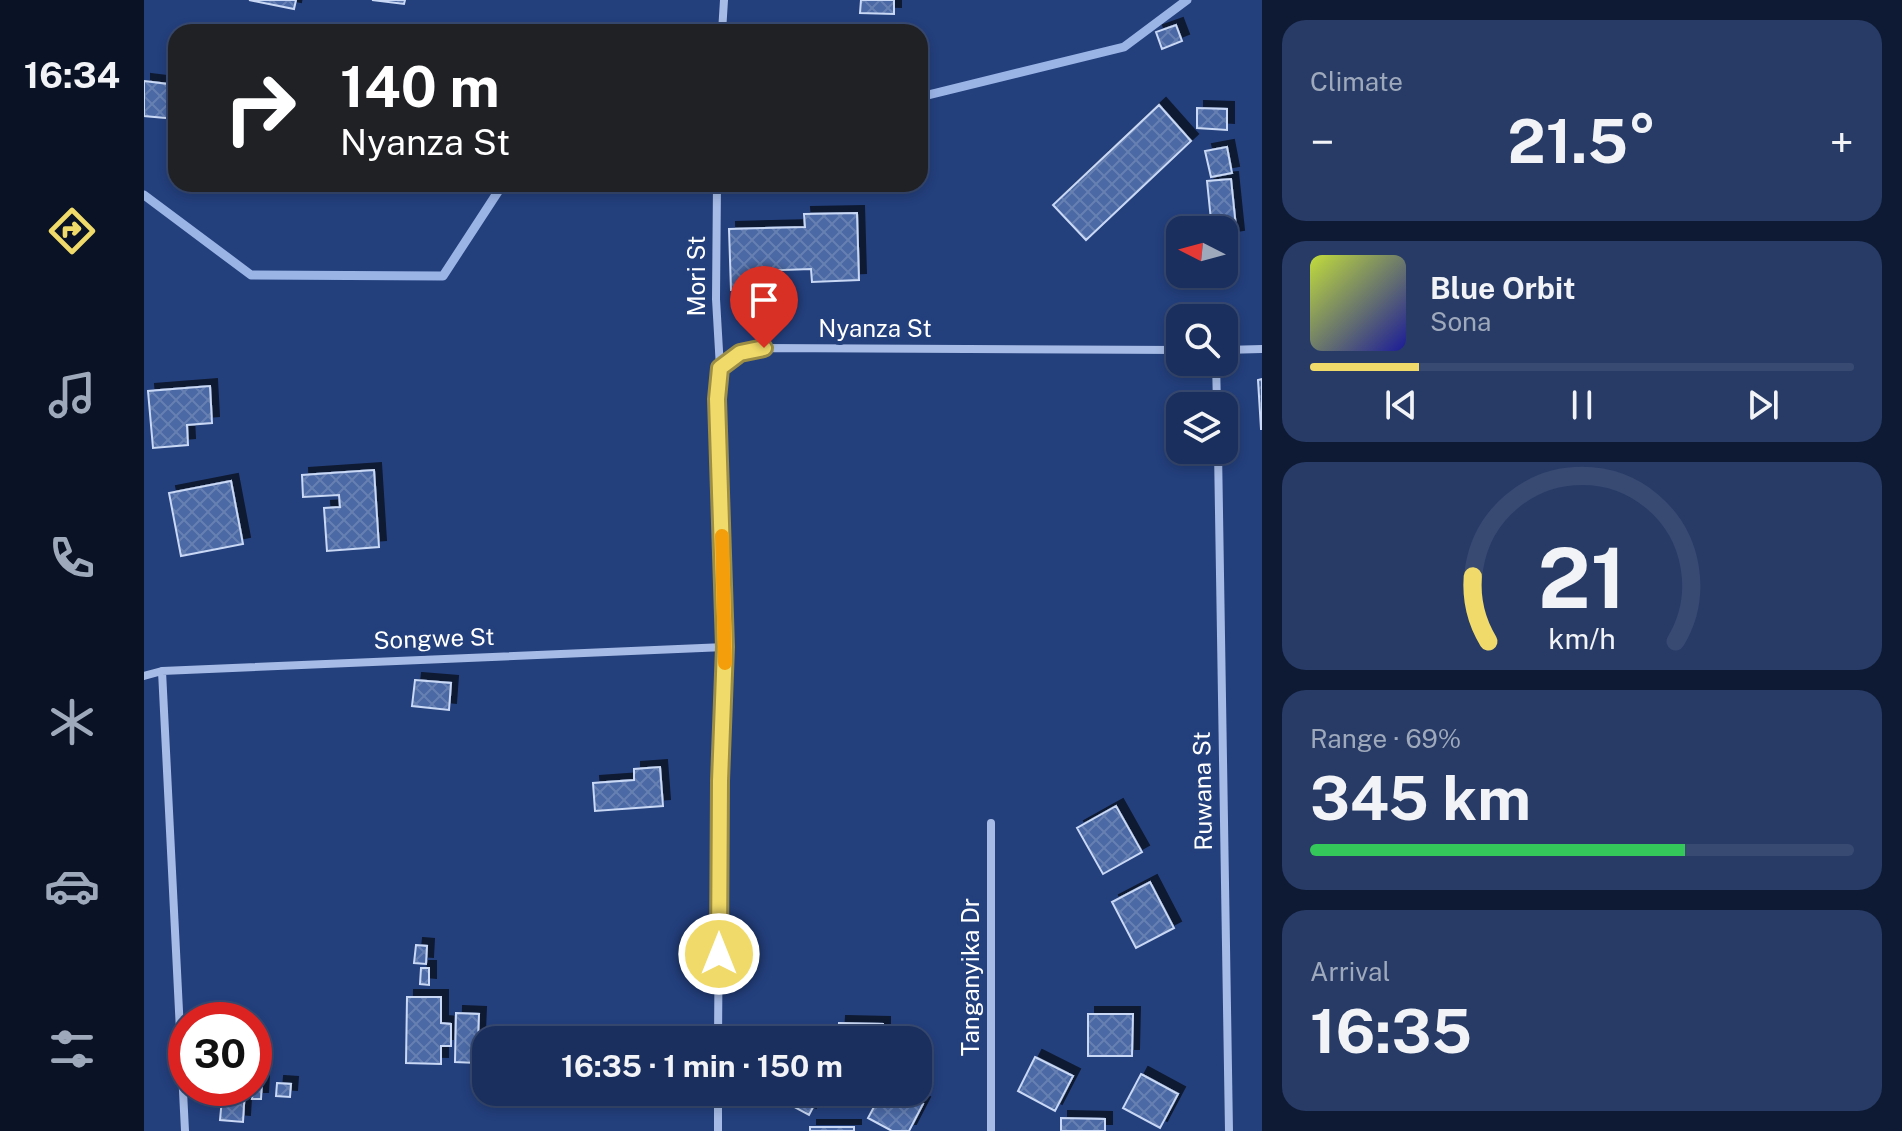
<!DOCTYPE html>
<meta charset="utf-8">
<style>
:root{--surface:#1a2f5d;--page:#273b66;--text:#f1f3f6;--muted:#9fa9bc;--line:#384a72;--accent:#f0da69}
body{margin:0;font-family:"Public Sans",sans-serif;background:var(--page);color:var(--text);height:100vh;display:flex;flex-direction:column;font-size:30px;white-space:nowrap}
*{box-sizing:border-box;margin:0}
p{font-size:26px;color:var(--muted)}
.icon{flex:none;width:44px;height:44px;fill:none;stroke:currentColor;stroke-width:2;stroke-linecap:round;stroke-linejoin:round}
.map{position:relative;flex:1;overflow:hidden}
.drawer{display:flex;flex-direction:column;gap:20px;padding:20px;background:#0e1a33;width:640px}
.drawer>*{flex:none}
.banner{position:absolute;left:24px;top:24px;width:760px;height:168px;border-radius:24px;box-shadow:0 4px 12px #0003,0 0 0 2px var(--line);background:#202124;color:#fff;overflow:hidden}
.needle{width:52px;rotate:276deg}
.buttons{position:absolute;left:1022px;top:216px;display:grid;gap:16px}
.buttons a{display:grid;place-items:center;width:72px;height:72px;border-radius:16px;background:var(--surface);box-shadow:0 4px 12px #0003,0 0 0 2px var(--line);font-size:40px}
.speed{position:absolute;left:24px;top:1002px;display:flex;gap:16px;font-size:40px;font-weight:700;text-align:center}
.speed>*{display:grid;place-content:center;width:104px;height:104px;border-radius:50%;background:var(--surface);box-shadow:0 4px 12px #0003,0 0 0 2px var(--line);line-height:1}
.speed .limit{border:12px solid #d22;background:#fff;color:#111}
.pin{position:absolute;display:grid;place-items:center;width:68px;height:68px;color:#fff;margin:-82px -34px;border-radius:50% 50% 50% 0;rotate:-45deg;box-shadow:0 0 8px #0007}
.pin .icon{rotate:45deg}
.me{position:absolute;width:88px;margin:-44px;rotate:0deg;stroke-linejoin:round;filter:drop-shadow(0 0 6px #0008)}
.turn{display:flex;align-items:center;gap:28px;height:168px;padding:0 40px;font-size:36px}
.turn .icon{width:104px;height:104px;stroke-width:2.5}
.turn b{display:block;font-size:56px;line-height:68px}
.big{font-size:60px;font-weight:700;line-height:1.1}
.drawer .card{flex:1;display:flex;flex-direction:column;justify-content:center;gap:12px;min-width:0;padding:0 28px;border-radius:24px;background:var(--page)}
.drawer .dial{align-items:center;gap:0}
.dial svg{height:208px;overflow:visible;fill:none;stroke:var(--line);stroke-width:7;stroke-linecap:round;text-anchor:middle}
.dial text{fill:var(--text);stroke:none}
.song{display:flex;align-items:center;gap:24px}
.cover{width:96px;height:96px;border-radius:12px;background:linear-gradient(135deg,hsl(70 70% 55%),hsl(240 70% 35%))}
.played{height:8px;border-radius:4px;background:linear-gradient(90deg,var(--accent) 20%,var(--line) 20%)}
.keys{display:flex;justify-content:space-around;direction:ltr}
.heat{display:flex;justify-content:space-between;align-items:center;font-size:44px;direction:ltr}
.charge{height:12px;border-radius:6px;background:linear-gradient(90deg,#34c759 69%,var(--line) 0)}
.trip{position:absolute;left:328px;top:1026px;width:460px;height:80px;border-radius:24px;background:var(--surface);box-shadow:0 4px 12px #0003,0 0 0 2px var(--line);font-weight:700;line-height:80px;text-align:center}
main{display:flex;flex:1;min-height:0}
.tabs{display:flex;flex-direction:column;width:144px;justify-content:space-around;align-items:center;background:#0a1325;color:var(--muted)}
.tabs .icon{width:56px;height:56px}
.tabs .current{color:var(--accent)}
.tabs b{font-size:36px;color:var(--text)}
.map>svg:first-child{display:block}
</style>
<main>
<nav class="tabs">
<b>16:34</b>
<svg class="icon current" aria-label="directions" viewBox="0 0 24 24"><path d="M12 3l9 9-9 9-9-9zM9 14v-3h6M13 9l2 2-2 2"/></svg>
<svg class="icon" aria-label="music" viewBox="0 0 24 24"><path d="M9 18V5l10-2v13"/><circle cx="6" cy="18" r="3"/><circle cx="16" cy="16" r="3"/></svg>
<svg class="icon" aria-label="phone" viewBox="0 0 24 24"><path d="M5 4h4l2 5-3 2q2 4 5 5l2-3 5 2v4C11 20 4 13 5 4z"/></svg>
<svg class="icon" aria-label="climate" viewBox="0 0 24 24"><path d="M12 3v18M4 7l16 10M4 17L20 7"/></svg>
<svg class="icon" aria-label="car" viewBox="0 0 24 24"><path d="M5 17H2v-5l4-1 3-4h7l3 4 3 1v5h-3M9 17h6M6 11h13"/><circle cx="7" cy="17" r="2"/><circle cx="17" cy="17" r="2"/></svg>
<svg class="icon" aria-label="filters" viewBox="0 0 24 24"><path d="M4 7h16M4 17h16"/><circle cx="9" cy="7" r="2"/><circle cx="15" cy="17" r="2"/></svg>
</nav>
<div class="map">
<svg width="1118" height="1131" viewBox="0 0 1118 1131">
<defs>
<pattern id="building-cross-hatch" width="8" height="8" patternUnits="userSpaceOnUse" patternTransform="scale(2)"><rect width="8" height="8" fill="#4b69a5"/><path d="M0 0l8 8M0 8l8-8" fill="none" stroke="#6680b2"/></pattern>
<filter id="shadow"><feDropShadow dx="7" dy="-7" stdDeviation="0" flood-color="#0009"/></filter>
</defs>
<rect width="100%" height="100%" fill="#233f7c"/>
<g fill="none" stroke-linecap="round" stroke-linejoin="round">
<path stroke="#9ab4e6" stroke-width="9" d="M457,32H462
M776,93L784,95L980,47L1043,0
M0,195L107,275L299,276L359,184"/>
</g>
<path fill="url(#building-cross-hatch)" stroke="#c9d8f4" stroke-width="2" filter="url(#shadow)" d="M105,0H152L150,9Z
M228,0H261L260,4Z
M717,0H750V14L716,13Z
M1032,25L1038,41L1018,49L1012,32Z
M0,81L32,85V119L0,116Z
M1015,105L1047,141L942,240L909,205Z
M1053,108L1083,109V130L1053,128Z
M1083,147L1088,173L1067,177L1061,151Z
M1087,179L1093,237L1080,239V230H1068L1063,181Z
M713,213L715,280L668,282L667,269L609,271L610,289L587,290L585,229L661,227L660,214Z
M1118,379V429H1117L1114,380Z
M66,386L68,423L43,425L44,445L9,448L4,391Z
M230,470L235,547L183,551L180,508L196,507L195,495L159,497L158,475Z
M87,481L99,544L37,556L25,493Z
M271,680L307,683L305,710L268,706Z
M516,767L519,806L451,811L449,783L490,780V769Z
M972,806L998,852L959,874L933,828Z
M1006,882L1030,928L992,948L968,902Z
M272,945L283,946L282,964L270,963Z
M277,968H285V985L276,984Z
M263,997H297V1023L307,1024V1046H297V1064L262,1063Z
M312,1013L335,1014L333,1063L311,1062Z
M944,1014H989L988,1056H944Z
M695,1023L739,1024V1040H694Z
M891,1057L929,1076L911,1111L874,1091Z
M997,1074L1034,1094L1016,1128L979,1108Z
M110,1081L118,1082L117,1099H108Z
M133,1083L147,1084L146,1097L132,1096Z
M79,1088H101L99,1122L76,1120Z
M630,1092H677L665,1115L628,1095Z
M738,1092H757L779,1104L765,1131H748L724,1118Z
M917,1118L961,1119V1131H917Z
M666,1127H710V1131H666Z"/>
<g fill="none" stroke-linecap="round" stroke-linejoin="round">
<path stroke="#a6bbe5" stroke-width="8" d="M578,32L580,0
M573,184L572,299L576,368
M1080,350L1118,349
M1072,362L1073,406
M1074,450L1085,1131
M18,671L41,1131
M0,676L18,671L581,647
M574,1040L576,781L581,647L573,399L576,368L596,353L620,348L1036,350
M574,1131V1092
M847,1131V823"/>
</g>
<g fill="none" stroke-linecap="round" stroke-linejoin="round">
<defs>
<path id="route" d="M575,954L576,781L581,647L573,399L576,368L596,353L620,348"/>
</defs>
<use href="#route" stroke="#9c8e44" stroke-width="20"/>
<use href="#route" stroke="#f0da69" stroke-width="14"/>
<path stroke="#f59e0b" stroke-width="14" d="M578,536L581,663"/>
</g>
<g text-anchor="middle" stroke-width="8" stroke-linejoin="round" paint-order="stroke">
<g font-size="24" fill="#fff" stroke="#233f7c">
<text transform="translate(553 276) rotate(-90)" y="8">Mori St</text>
<text x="731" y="337">Nyanza St</text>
<text transform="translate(290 639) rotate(-2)" y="8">Songwe St</text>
<text transform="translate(1059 791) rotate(-91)" y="8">Ruwana St</text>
<text transform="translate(827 977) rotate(-90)" y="8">Tanganyika Dr</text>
</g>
</g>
</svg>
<div class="buttons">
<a><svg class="needle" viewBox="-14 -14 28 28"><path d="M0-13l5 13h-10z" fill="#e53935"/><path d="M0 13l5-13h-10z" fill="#9fa9bc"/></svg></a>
<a><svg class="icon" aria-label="search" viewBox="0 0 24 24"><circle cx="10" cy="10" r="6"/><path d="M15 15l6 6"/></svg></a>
<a><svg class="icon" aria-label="layers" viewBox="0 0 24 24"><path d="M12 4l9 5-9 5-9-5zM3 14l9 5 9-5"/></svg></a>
</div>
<div class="speed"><div class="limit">30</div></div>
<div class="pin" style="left:620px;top:348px;background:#d93025"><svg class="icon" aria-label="arrive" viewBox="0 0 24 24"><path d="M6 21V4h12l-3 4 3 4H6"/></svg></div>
<svg class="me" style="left:575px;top:954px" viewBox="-20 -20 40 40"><circle r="17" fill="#f0da69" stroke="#fff" stroke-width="3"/><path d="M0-11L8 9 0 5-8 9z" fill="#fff"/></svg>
<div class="trip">16:35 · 1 min · 150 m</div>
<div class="banner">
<div class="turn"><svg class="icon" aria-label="right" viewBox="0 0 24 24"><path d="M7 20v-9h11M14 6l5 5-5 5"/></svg><div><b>140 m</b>Nyanza St</div></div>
</div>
</div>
<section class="drawer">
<div class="card"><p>Climate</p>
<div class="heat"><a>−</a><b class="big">21.5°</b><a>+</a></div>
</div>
<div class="card">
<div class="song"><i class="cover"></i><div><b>Blue Orbit</b><p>Sona</p></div></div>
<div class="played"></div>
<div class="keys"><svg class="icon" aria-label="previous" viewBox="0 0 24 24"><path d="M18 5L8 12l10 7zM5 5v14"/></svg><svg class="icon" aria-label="pause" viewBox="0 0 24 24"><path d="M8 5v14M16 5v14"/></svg><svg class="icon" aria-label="next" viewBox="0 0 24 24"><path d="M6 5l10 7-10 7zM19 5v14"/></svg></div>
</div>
<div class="card dial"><svg viewBox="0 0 100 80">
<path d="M14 69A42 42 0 1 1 86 69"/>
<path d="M14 69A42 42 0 0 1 8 44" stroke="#f0da69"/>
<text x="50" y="56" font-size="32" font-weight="700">21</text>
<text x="50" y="72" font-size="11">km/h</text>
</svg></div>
<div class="card"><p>Range · 69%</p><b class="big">345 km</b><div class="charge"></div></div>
<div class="card"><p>Arrival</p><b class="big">16:35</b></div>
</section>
</main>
